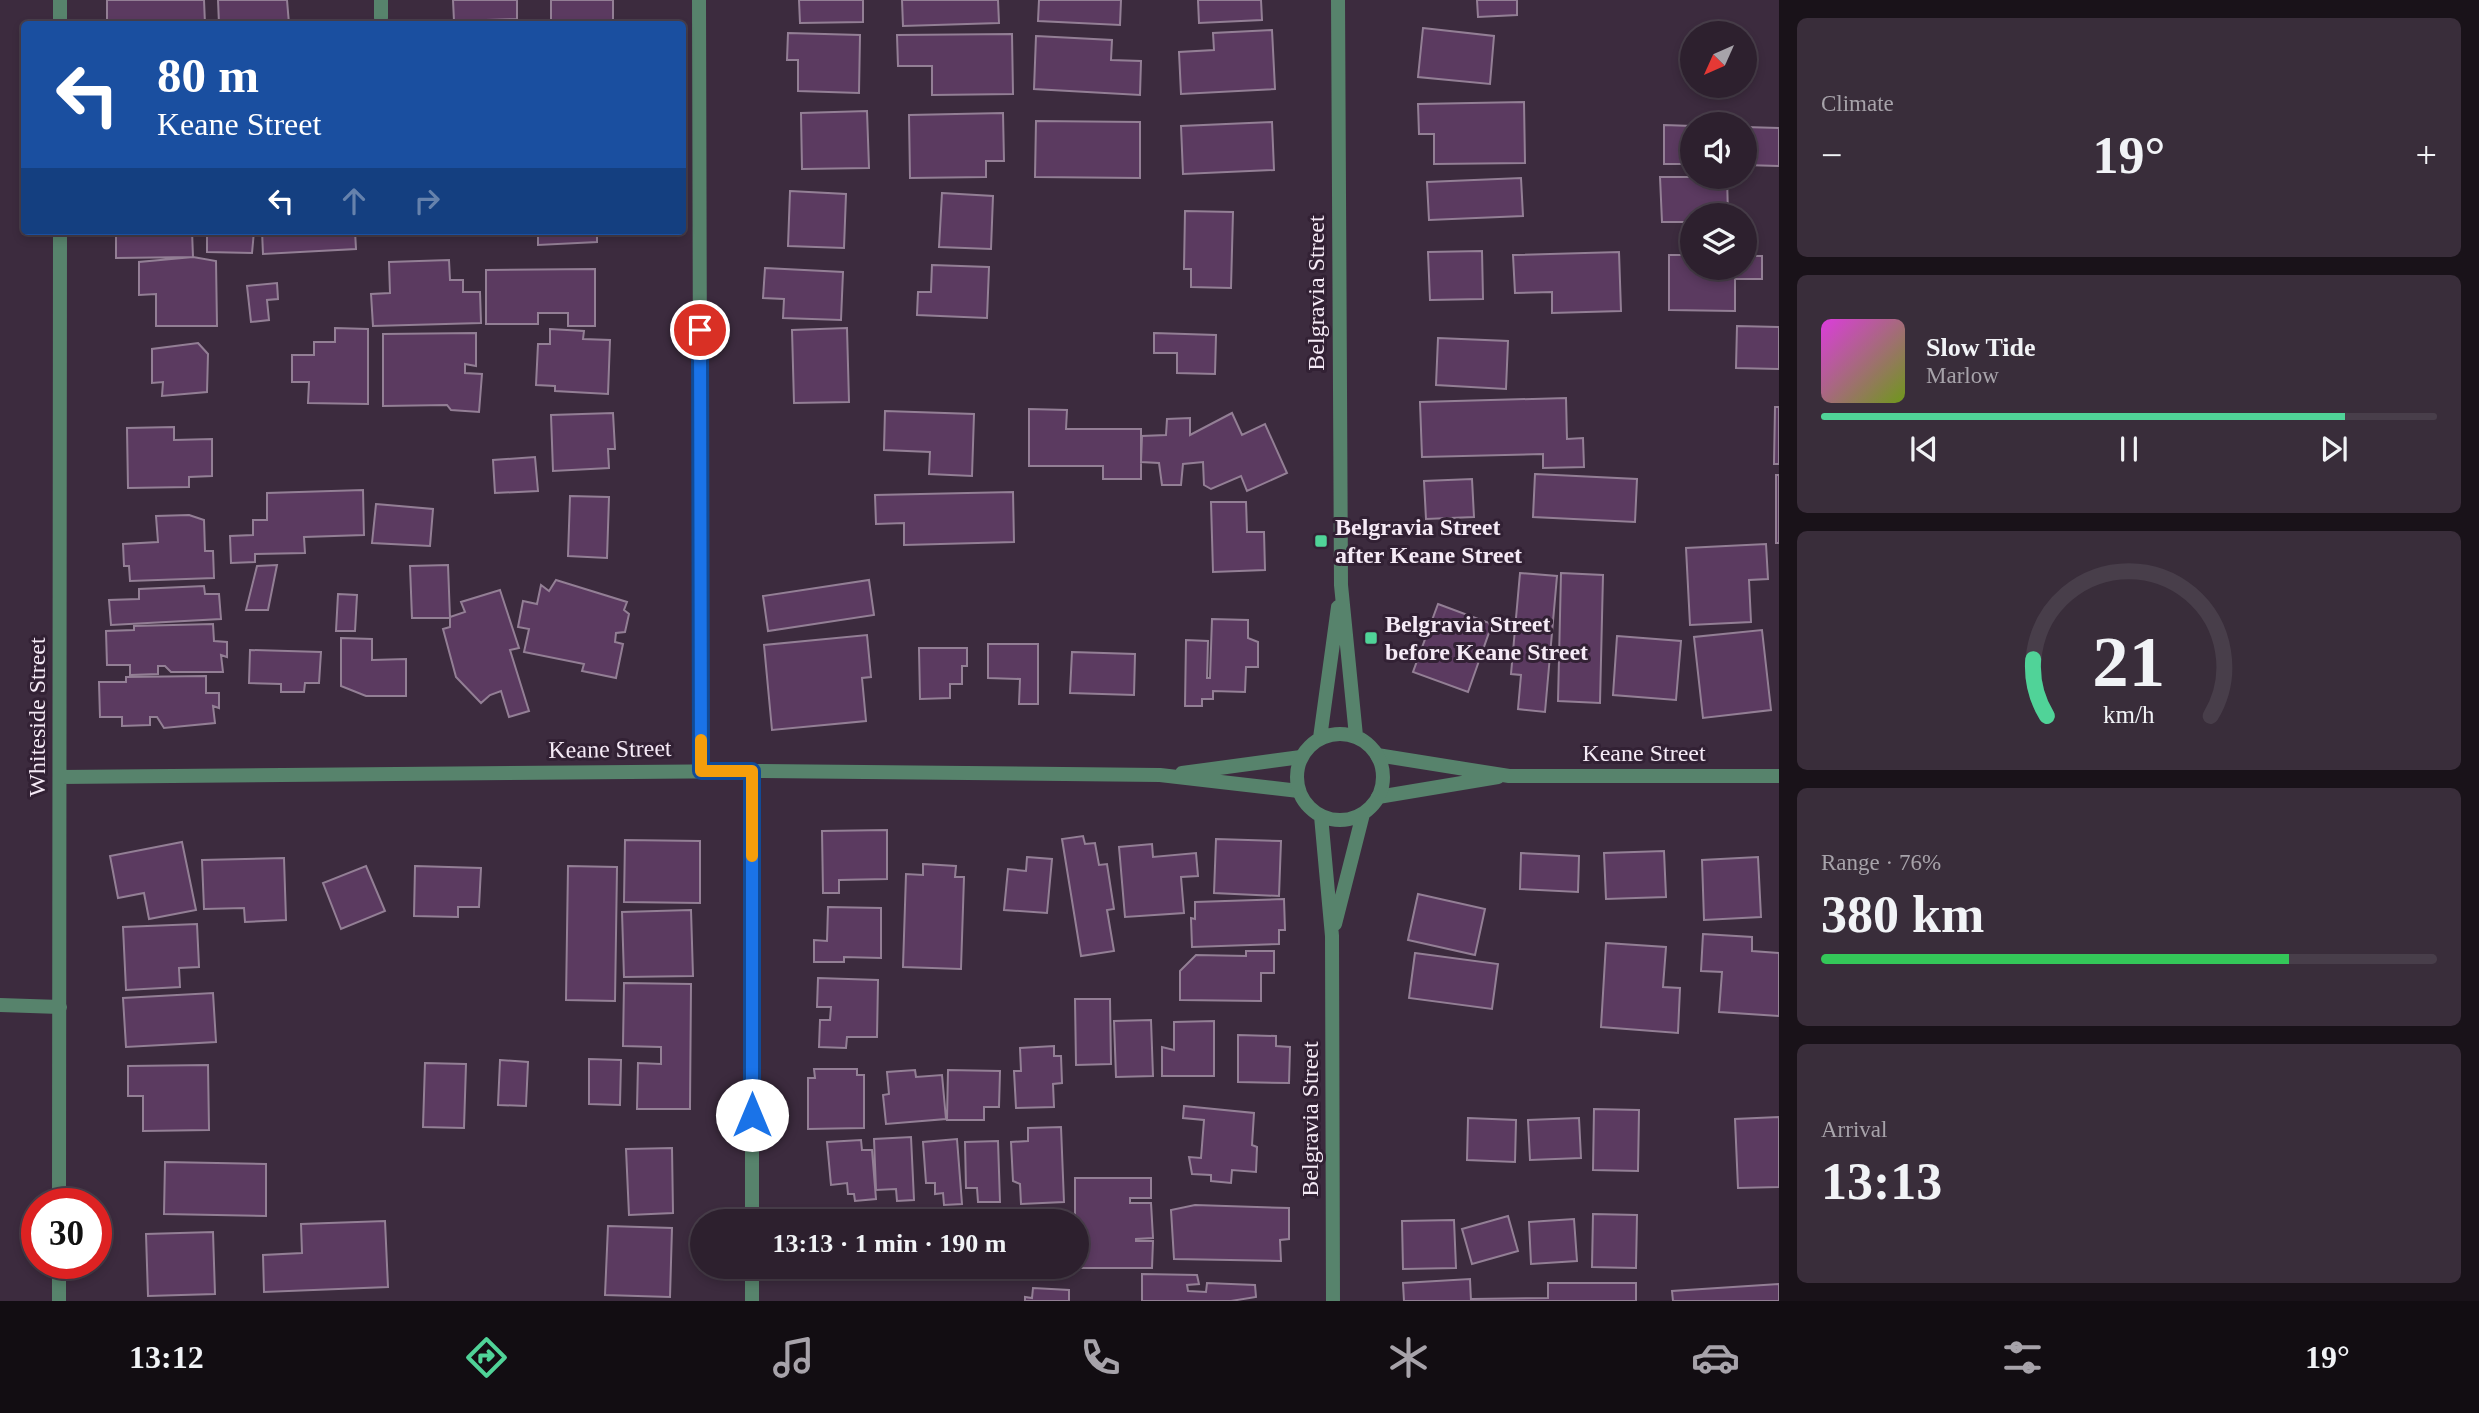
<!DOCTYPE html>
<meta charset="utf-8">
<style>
:root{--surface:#2d202e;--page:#392d3a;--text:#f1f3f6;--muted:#a7a3aa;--line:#483e4a;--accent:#50d398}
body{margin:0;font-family:Georgia,serif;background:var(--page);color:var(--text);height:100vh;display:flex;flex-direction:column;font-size:26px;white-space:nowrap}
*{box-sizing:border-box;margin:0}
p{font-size:23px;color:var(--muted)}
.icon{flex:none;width:38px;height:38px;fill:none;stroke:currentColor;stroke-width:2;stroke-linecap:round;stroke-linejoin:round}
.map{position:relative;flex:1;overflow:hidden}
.sheet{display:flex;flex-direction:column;gap:18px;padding:18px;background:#191219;width:700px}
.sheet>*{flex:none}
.banner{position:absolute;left:21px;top:21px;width:665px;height:214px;border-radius:7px;box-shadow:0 4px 10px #0003,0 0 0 2px var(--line);background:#1a4fa0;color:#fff;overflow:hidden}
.needle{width:46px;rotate:225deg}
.tools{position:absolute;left:1680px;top:21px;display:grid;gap:14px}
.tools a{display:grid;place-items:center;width:77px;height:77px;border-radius:50%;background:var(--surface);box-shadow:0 4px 10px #0003,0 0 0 2px var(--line);font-size:35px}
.speed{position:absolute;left:21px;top:1188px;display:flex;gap:14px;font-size:35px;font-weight:700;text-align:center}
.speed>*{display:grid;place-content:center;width:91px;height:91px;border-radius:50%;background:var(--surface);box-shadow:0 4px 10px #0003,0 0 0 2px var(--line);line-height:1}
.speed .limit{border:10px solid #d22;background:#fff;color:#111}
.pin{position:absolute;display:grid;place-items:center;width:60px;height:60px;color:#fff;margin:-30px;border:4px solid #fff;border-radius:50%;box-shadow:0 2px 7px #0007}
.me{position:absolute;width:77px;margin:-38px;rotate:0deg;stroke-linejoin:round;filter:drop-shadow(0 0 5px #0008)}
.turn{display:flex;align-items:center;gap:24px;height:147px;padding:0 21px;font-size:32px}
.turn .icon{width:91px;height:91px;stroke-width:2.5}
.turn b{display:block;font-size:49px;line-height:60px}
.lanes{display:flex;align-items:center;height:66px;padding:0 21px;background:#0003;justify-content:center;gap:35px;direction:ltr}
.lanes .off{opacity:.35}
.big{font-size:52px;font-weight:800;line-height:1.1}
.sheet .card{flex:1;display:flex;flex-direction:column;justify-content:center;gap:10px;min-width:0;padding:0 24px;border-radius:10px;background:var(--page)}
.sheet .dial{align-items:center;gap:0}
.dial svg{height:182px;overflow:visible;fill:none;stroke:var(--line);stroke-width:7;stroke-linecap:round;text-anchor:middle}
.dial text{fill:var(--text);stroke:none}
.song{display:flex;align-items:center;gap:21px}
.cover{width:84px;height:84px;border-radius:10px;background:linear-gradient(135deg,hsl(300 70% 55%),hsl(80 70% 35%))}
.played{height:7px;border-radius:4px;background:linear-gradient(90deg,var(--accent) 85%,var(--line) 85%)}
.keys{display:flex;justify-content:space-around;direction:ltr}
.heat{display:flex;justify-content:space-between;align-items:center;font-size:38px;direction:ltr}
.charge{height:10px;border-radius:5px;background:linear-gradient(90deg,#34c759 76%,var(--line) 0)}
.trip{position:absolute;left:690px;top:1209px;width:399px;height:70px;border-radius:35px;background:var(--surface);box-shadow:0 4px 10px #0003,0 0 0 2px var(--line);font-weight:800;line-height:70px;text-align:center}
.tabs{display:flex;height:112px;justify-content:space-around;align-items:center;background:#120d12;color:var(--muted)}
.tabs .icon{width:49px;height:49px}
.tabs .selected{color:var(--accent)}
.tabs b{font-size:32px;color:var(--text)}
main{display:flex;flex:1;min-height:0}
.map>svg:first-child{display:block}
</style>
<main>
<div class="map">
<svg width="1779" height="1301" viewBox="0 0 1779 1301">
<rect width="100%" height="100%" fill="#3c2b3e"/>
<path fill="#5b3a60" stroke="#937f95" stroke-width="2" d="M107,0H204L205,24H107Z
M218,0H287L289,24H219Z
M453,0H517V19L454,21Z
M551,0H613V24H551Z
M799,0H863V22L800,23Z
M902,0H998L999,23L903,26Z
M1039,0H1121L1120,25L1038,21Z
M1198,0H1261L1262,20L1199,23Z
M1477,0H1517V15L1478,17Z
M1423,28L1494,36L1490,84L1418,77Z
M1272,30L1275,89L1181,94L1179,52L1214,50L1213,33Z
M788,33L860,35L859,93L798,91V60H787Z
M1012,34L1013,94L932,95V66H898L897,35Z
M1036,36L1112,40L1111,60L1141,61L1140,95L1034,89Z
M1524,102L1525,163L1434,164V134H1419L1418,104Z
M867,111L869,168L802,169L801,113Z
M1003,113L1004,161H986V177L910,178L909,115Z
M1036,121L1140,122V178L1035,177Z
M1272,122L1274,170L1183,174L1181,126Z
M1664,125L1692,126V164H1664Z
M1745,127L1779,128V166L1745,165Z
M1660,177H1727L1728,215H1692V222H1662Z
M1521,178L1523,216L1429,220L1427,182Z
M790,191L846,194L844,248L788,246Z
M942,193L993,196L991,249L939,247Z
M1185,211L1233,212L1231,288L1191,287V269H1184Z
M116,231H192L193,257L116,258Z
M207,231H254L252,253L207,252Z
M262,231H355L356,249L263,254Z
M538,231H597V242L538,245Z
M1482,251L1483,299L1430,300L1428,252Z
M1619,252L1621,311L1552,313V292L1515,293L1513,255Z
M1669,255H1692V268H1745V256H1762V279H1735V311L1669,310Z
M193,257L216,261L217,326H156V294L139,295V262Z
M449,260L450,280H463V292H480L481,323L373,326L371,294L390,293L389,262Z
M932,265L989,267L987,318L917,315L918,292H931Z
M765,268L843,272L841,320L783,318L784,299L763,298Z
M595,269V326H568V313H538V324H486V270Z
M277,283L278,299L267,300L269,320L251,322L247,286Z
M1737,326L1779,327V369L1736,368Z
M335,328L368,329V404L308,403L309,382H292V355H314V342H335Z
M847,328L849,402L794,403L792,330Z
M550,329L584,331L583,339L610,340L608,394L555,391V386L536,385L538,344H550Z
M476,333V366L465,364V373L482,374L479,412L451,410L447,405L383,406V334Z
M1154,333L1216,335L1215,374L1177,373V353H1154Z
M1438,338L1508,341L1506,389L1436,385Z
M198,343L208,354L207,392L162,396L163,382L152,383V349Z
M1566,398L1567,439L1583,438L1584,467L1543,468V454L1422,457L1420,402Z
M1775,407H1779V464H1774Z
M1029,409L1067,410L1066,429H1141V479H1103V466H1029Z
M885,411L974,414L972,476L929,474L930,452L884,450Z
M613,413L615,449H608L609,468L553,471L551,415Z
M1232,413L1242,435L1265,424L1287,473L1247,491L1241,476L1211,489L1204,485L1203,462L1183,464L1181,485H1162L1159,463L1141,462L1142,436L1166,435L1167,419L1190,418V435Z
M174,427V440L212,439V476L189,477V487L128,488L127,428Z
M535,457L538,491L495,493L493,460Z
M1535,474L1637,479L1635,522L1533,517Z
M1776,475H1779V543H1776Z
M1472,479L1474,517L1426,519L1424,481Z
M363,490L364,535L304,537L305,553L255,554V562L231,563L230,536L253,535V520H267V493Z
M1013,492L1014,542L904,545V523L876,524L875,495Z
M570,496L609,497L607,558L568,556Z
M1211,502H1246L1247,532H1264L1265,570L1213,572Z
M376,504L433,509L430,546L372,543Z
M189,515L204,520L205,551H213L214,578L130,581L129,566H124L123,544L158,542L156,516Z
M1766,544L1768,579L1749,580L1751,622L1690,625L1686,548Z
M277,565L268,610H246L257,566Z
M448,565L450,618H412L410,566Z
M1520,573L1557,576L1545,712L1518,709L1521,675L1511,674Z
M1561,573L1603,575L1600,703L1558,701Z
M556,580L627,602L624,610L629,614L625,632L616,633L615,642L623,644L616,678L582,671L584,664L524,652L529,629L518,627L523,601L537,604L541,585L549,591Z
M869,580L874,615L768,631L763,596Z
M204,586L205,594H219L221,619L111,625L109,600L139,599V589Z
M500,590L519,648L510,650L529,711L509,717L501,691L490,695L481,703L456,677L443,629L450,627V617L465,612L461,602Z
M338,594L357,595L355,631H336Z
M1438,604L1492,624L1468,692L1413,672Z
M1212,619L1248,620V638L1258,642V667H1246L1245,692L1213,691V699H1202V706H1185L1186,640L1208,641L1207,678H1210Z
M213,624L214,641L227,642V657L221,655L223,672H171L165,666H158V674L130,675V665H107L106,631L134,630V626Z
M1762,630L1771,710L1703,718L1694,637Z
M867,635L871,677L862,678L866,721L772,730L764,645Z
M1617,636L1681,641L1676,700L1613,695Z
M341,638L372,639V660L406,659V696H366L341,686Z
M988,644H1038V704H1019L1020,679L988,678Z
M919,648H967V666H962V684H950V698L920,699Z
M250,650L321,652L319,683H305L304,692H281V684L249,683Z
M1072,652L1135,654L1134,695L1070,693Z
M206,676V693H219V708L213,706L215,723L164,728L157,717H150V725L122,726V717H100L99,682H126V677Z
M887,830V879L839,880V893H823L822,831Z
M1083,836L1085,844L1095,843L1099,865L1107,864L1114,909L1107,910L1114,951L1081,956L1062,839Z
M1216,839L1281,841L1279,896L1214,893Z
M625,840L700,841V903L624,902Z
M182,842L196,910L149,919L144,893L118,898L110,856Z
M1152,844L1153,857L1196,853L1198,876L1181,877L1184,913L1125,917L1119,847Z
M1664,851L1666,897L1606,899L1604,853Z
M1521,853L1579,856L1578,892L1520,889Z
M1027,857L1052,859L1047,913L1004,910L1008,869L1026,871Z
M1758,857L1761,917L1704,920L1702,860Z
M284,858L286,920L245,922L244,908L204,909L202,860Z
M923,864L956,866L955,877H964L961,969L903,967L906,874L923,875Z
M366,866L385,911L341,929L323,883Z
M415,866L481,868L479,907H458V917L414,916Z
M568,866L617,867L615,1001L566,1000Z
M1418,894L1485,909L1475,955L1408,940Z
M1284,899L1285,930H1279V944L1192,947L1191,918L1195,919V902Z
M828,907L881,908V958L844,957V962H814V940L827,941Z
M691,910L693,976L624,977L622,912Z
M197,924L199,967L179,968L180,987L126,990L123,927Z
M1703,934L1752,937V951L1779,953V1016L1719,1012L1722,972L1701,971Z
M1606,943L1666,947L1663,987L1680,988L1678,1033L1601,1027Z
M1246,951H1274V973H1261V1001L1180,1000V971L1196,955L1246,956Z
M1415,953L1498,964L1492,1009L1409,998Z
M818,978L878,980L877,1037H847L846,1048L819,1047L820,1020H830L831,1007H817Z
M624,983L691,984L690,1109H637L638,1063L661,1064V1047L623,1046Z
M213,993L216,1042L126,1047L123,998Z
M1075,999H1110L1111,1064L1076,1065Z
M1151,1020L1153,1076L1116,1077L1114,1021Z
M1214,1021V1076H1162V1047L1174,1050V1022Z
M1238,1035L1276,1036V1046L1290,1047L1289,1083L1238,1082Z
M1054,1046V1056H1061L1062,1083L1053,1084L1054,1107L1016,1108L1014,1071H1021L1020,1048Z
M589,1059L621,1060L620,1105L589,1104Z
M500,1060L528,1062L526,1106L498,1105Z
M425,1063L466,1064L464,1128L423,1127Z
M208,1065L209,1130L143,1131V1096H128V1066Z
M814,1069H857V1075H864V1128L808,1129V1078H815Z
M915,1070L916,1077L942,1075L946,1119L886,1124L883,1095L889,1094L887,1072Z
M948,1070L1000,1071L999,1107H984V1120H947Z
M1184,1106L1254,1113L1252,1145L1257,1147L1256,1172L1232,1170L1231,1183L1211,1181V1175L1192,1174L1189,1157L1201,1158L1204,1120L1183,1118Z
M1594,1109L1639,1110L1638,1171L1593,1170Z
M1779,1117V1187L1738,1188L1735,1119Z
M1468,1118L1516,1120L1515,1162L1467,1160Z
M1579,1118L1581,1158L1530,1160L1528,1120Z
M1061,1127L1064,1202L1021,1204L1020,1184L1013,1181L1011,1142L1028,1141V1128Z
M911,1137L914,1200L897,1201L896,1189L876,1190L874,1139Z
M957,1139L962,1204L944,1205L943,1193L935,1194V1183H926L923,1142Z
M861,1140L862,1150H872L876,1199L855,1201L854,1194H848L847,1183L831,1185L827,1142Z
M998,1141L1000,1202H978L977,1188H966L965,1142Z
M672,1148L673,1213L629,1215L626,1149Z
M165,1162L266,1164V1216L164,1214Z
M1075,1178H1151V1198H1130V1203H1151L1153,1238L1136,1239V1241H1153L1152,1268H1075Z
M1195,1205L1289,1208V1239L1280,1240L1281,1261L1174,1259L1171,1210Z
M1593,1214L1637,1215L1636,1268L1592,1267Z
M1508,1216L1518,1251L1472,1264L1462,1229Z
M1574,1219L1577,1261L1531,1264L1529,1222Z
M1454,1220L1456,1268L1403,1269L1402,1221Z
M385,1221L388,1287L264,1292L263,1255L302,1253L301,1224Z
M608,1226L672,1228L670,1297L605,1295Z
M213,1232L215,1294L148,1296L146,1234Z
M1142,1274L1197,1275L1199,1284L1187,1285L1188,1291L1206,1292L1207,1283L1255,1285L1256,1297L1231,1301H1142Z
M1470,1279L1471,1301H1404L1403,1283Z
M1548,1283H1636V1301H1471V1299L1548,1298Z
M1779,1284V1301H1673L1672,1291Z
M1033,1288L1069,1290V1301H1025V1297L1032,1298Z"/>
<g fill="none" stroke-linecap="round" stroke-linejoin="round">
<path stroke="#57836c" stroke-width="14" d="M381,0V18
M699,0L701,771
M60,24V0
M1377,755L1509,776H1779
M1182,773L1301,757
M60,777L752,771L1160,775L1299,791
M1378,797L1498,777
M0,1005L60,1007
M59,1204L60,231
M752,1222V771
M59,1301V1264
M752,1301V1267"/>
<path stroke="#57836c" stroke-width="14" d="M1338,0L1341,585L1356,736
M1297 777a43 43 0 1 1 86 0a43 43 0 1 1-86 0Z
M1320,738L1338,607
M1321,816L1332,936L1333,1301
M1335,924L1363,814"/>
</g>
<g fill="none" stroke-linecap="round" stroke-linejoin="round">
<defs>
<path id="route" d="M700,330L701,771H752V1115"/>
</defs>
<use href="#route" stroke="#114b97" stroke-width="18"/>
<use href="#route" stroke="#1a73e8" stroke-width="12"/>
<path stroke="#f59e0b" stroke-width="12" d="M701,740V771H752V856"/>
</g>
<g fill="#50d398" stroke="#322134" stroke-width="2.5">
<rect x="1314" y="534" width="14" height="14" rx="3.5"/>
<rect x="1364" y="631" width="14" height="14" rx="3.5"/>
</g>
<g text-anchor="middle" stroke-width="6" stroke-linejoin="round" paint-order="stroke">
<g font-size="24" fill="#f5eaf6" stroke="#322134">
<text transform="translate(1316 293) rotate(-90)" y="8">Belgravia Street</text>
<text transform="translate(37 717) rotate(-90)" y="8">Whiteside Street</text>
<text transform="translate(610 749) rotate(-1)" y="8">Keane Street</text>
<text x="1644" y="761">Keane Street</text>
<text transform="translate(1310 1119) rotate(-90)" y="8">Belgravia Street</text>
</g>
<g font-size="24" font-weight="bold" fill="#f5eaf6" stroke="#322134" text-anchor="start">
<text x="1335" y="535">Belgravia Street<tspan x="1335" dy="28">after Keane Street</tspan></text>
<text x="1385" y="632">Belgravia Street<tspan x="1385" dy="28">before Keane Street</tspan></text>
</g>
</g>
</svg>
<div class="tools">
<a><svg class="needle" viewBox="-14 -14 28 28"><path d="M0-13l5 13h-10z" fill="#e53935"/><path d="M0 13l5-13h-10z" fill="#a7a3aa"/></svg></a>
<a><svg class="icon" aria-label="sound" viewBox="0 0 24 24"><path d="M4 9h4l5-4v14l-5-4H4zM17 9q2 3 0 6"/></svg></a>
<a><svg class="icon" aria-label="layers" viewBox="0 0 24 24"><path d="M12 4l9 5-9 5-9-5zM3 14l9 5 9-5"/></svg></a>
</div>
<div class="speed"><div class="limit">30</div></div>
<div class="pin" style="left:700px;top:330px;background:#d93025"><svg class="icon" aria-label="arrive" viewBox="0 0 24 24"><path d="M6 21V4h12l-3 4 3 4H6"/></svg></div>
<svg class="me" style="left:752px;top:1115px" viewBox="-20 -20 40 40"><circle r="19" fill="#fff"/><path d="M0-13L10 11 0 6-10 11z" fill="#1a73e8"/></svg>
<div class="trip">13:13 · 1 min · 190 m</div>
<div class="banner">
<div class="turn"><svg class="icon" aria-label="left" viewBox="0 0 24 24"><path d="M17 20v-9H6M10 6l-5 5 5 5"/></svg><div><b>80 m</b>Keane Street</div></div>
<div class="lanes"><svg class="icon" aria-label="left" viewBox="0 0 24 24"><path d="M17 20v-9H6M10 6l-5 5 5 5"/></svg><svg class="icon off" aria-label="ahead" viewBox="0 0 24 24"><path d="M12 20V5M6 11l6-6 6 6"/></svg><svg class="icon off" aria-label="right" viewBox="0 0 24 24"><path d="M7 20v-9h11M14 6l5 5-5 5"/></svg></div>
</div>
</div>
<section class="sheet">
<div class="card"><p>Climate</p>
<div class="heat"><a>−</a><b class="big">19°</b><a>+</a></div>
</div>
<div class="card">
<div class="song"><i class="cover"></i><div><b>Slow Tide</b><p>Marlow</p></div></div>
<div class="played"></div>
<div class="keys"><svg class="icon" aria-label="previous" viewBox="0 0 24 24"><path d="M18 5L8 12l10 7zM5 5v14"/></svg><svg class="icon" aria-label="pause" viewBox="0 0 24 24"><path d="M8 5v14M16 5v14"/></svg><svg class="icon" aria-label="next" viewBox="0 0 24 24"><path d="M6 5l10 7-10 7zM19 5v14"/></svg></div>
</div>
<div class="card dial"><svg viewBox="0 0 100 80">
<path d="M14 69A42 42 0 1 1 86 69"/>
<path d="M14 69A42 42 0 0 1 8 44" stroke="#50d398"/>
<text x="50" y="56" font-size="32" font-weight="700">21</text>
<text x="50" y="72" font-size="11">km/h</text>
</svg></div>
<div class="card"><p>Range · 76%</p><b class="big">380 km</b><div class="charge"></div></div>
<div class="card"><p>Arrival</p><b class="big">13:13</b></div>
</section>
</main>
<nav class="tabs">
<b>13:12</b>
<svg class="icon selected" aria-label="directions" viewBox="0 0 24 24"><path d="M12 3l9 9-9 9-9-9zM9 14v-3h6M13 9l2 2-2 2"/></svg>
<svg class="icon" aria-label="music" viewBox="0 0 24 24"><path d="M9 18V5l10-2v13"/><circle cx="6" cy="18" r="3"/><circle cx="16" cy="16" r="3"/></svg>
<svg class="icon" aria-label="phone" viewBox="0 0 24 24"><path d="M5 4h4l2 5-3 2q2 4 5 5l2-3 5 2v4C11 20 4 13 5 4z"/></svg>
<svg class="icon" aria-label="climate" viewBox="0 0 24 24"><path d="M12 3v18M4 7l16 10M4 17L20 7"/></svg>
<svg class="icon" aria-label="car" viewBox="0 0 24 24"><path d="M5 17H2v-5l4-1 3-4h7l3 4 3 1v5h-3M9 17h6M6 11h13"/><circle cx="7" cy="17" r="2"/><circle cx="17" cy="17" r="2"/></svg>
<svg class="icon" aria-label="filters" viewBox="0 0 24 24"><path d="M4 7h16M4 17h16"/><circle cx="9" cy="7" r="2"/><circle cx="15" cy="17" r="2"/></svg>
<b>19°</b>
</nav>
